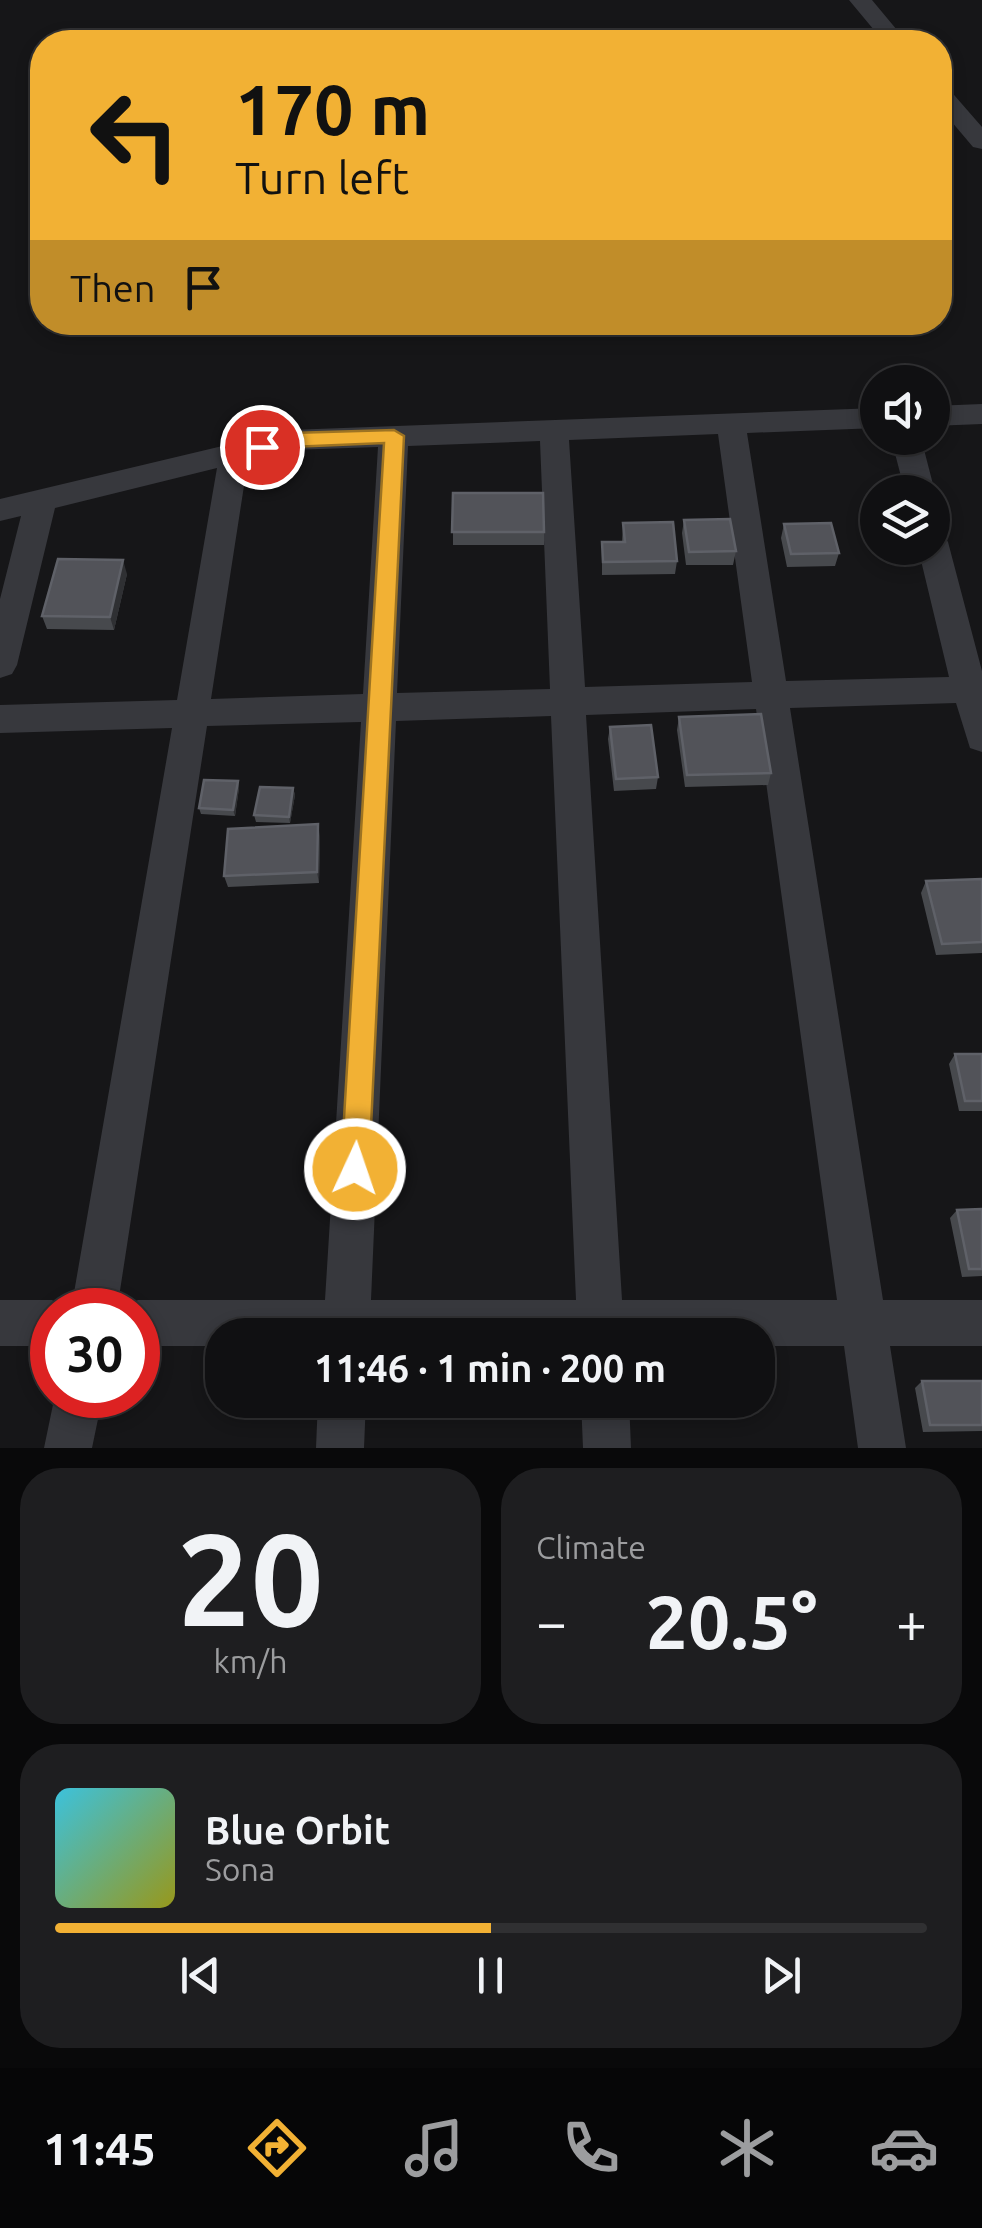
<!DOCTYPE html>
<meta charset="utf-8">
<style>
:root{--surface:#101012;--page:#1e1e20;--text:#f1f3f6;--muted:#9c9d9f;--line:#303032;--accent:#f2b134}
body{margin:0;font-family:Ubuntu,sans-serif;background:var(--page);color:var(--text);height:100vh;display:flex;flex-direction:column;font-size:38px;white-space:nowrap}
*{box-sizing:border-box;margin:0}
p{font-size:32px;color:var(--muted)}
.icon{flex:none;width:55px;height:55px;fill:none;stroke:currentColor;stroke-width:2;stroke-linecap:round;stroke-linejoin:round}
.map{position:relative;height:1448px;overflow:hidden}
.sheet{display:flex;flex-direction:column;gap:20px;padding:20px;background:#09090a;flex:1}
.sheet>*{flex:none}
.guide{position:absolute;left:30px;top:30px;width:922px;height:305px;border-radius:40px;box-shadow:0 5px 15px #0003,0 0 0 2px var(--line);background:#f2b134;color:#111;overflow:hidden}
.buttons{position:absolute;left:860px;top:365px;display:grid;gap:20px}
.buttons a{display:grid;place-items:center;width:90px;height:90px;border-radius:50%;background:var(--surface);box-shadow:0 5px 15px #0003,0 0 0 2px var(--line);font-size:50px}
.speed{position:absolute;left:30px;top:1288px;display:flex;gap:20px;font-size:50px;font-weight:700;text-align:center}
.speed>*{display:grid;place-content:center;width:130px;height:130px;border-radius:50%;background:var(--surface);box-shadow:0 5px 15px #0003,0 0 0 2px var(--line);line-height:1}
.speed .limit{border:15px solid #d22;background:#fff;color:#111}
.pin{position:absolute;display:grid;place-items:center;width:85px;height:85px;color:#fff;margin:-42px;border:5px solid #fff;border-radius:50%;box-shadow:0 2px 10px #0007}
.me{position:absolute;width:110px;margin:-55px;rotate:3deg;stroke-linejoin:round;filter:drop-shadow(0 0 8px #0008)}
.turn{display:flex;align-items:center;gap:35px;height:210px;padding:0 40px;font-size:45px}
.turn .icon{width:130px;height:130px;stroke-width:2.5}
.turn b{display:block;font-size:70px;line-height:85px}
.then{display:flex;align-items:center;height:95px;padding:0 40px;background:#0003;gap:20px;font-size:38px}
.big{font-size:75px;font-weight:600;line-height:1.1}
.sheet .widget{flex:1;display:flex;flex-direction:column;justify-content:center;gap:15px;min-width:0;padding:0 35px;border-radius:40px;background:var(--page)}
.sheet .dial{align-items:center;gap:0}
.dial b{font-size:130px;line-height:1}
.song{display:flex;align-items:center;gap:30px}
.cover{width:120px;height:120px;border-radius:15px;background:linear-gradient(135deg,hsl(190 70% 55%),hsl(60 70% 35%))}
.played{height:10px;border-radius:5px;background:linear-gradient(90deg,var(--accent) 50%,var(--line) 50%)}
.keys{display:flex;justify-content:space-around;direction:ltr}
.heat{display:flex;justify-content:space-between;align-items:center;font-size:55px;direction:ltr}
.sheet .tiles{flex:1;display:grid;gap:20px;grid-template-columns:1fr 1fr}
.widget:last-child{grid-column:span 2}
.trip{position:absolute;left:205px;top:1318px;width:570px;height:100px;border-radius:40px;background:var(--surface);box-shadow:0 5px 15px #0003,0 0 0 2px var(--line);font-weight:600;line-height:100px;text-align:center}
.menu{display:flex;height:160px;justify-content:space-around;align-items:center;background:#060607;color:var(--muted)}
.menu .icon{width:70px;height:70px}
.menu .on{color:var(--accent)}
.menu b{font-size:45px;color:var(--text)}
.map>svg:first-child{display:block}
</style>
<div class="map">
<svg width="982" height="1448" viewBox="0 0 982 1448">
<rect width="100%" height="100%" fill="#161618"/>
<g fill="none" stroke-linecap="round" stroke-linejoin="round">
<path fill="#37383d" fill-rule="evenodd" d="M849,0H872L907,42H884Z
M940,86L948,88L982,127V149L973,147L940,108Z
M982,404V424L932,426V406Z
M878,408V428L747,433L786,681L949,677L918,548H932V531L943,534L948,542L982,671V752L970,748L956,703L790,708L883,1300H982V1346H890L906,1448H858L844,1346H758V1335H222V1346H138V1310H120L138,1300H325L361,722L207,726L117,1310H71L172,728L0,733V705L177,700L217,468L55,508L17,665L12,674L0,678V599L21,516L0,521V499L290,430ZM718,434L752,682L585,687L569,440ZM540,441L550,689L397,693L408,446ZM378,447L363,694L211,699L248,460L290,450ZM756,709L837,1300H622L586,715ZM551,716L576,1300H371L396,721Z
M891,438H921L935,492L932,497V492H905Z
M0,1300H52L70,1310H52V1346H0Z
M55,1395H103L92,1448H44Z
M318,1400H366L364,1448H316Z
M581,1400H629L631,1448H583Z"/>
</g>
<path fill="#47494d" d="M453,493L544,532V545H453Z
M684,520L736,551L733,565H686L682,533Z
M623,523L677,561L675,574L602,575V542H622Z
M784,524L839,553L835,566L787,567L781,538Z
M127,574L114,630L47,629L42,616Z
M679,717L771,773L768,785L685,787L677,730Z
M610,727L658,777L656,789L614,791L608,739Z
M238,781L239,788L235,816L201,814L199,808Z
M293,788L295,795L290,823L256,822L254,815Z
M320,836L319,883L228,887L224,876Z
M982,879V953L936,955L921,893L926,881Z
M955,1054H982V1111H959L949,1064Z
M982,1209V1276L962,1277L950,1218L957,1210Z
M922,1381H982V1431L923,1432L915,1388Z"/>
<path fill="#2f3033" d="M123,560L127,574L114,630L110,617Z
M238,781L239,788L235,816L233,810Z
M293,788L295,795L290,823L289,817Z
M318,824L320,836L319,883L317,872Z"/>
<path fill="#525359" stroke="#5f6168" stroke-width="2.5" d="M453,493H543L544,532H452Z
M730,519L736,551L689,552L684,520Z
M673,522L677,561L603,562L602,542H625L623,523Z
M831,523L839,553L791,554L784,524Z
M58,559L123,560L110,617L42,616Z
M761,714L771,773L687,775L679,717Z
M651,725L658,777L616,779L610,727Z
M204,780L238,781L233,810L199,808Z
M260,787L293,788L289,817L254,815Z
M318,824L317,872L224,876L228,829Z
M982,879V942L942,944L926,881Z
M955,1054H982V1101H965Z
M982,1209V1269H969L957,1210Z
M922,1381H982V1425H930Z"/>
<path fill="#f2b134" stroke="#9d7322" stroke-width="2.5" d="M394,430L404,436L369,1169L365,1179L355,1183L345,1179L341,1169L384,443L290,447L262,453L252,447L255,442L290,433Z"/>
</svg>
<div class="buttons">
<a><svg class="icon" aria-label="sound" viewBox="0 0 24 24"><path d="M4 9h4l5-4v14l-5-4H4zM17 9q2 3 0 6"/></svg></a>
<a><svg class="icon" aria-label="layers" viewBox="0 0 24 24"><path d="M12 4l9 5-9 5-9-5zM3 14l9 5 9-5"/></svg></a>
</div>
<div class="speed"><div class="limit">30</div></div>
<div class="pin" style="left:262px;top:447px;background:#d93025"><svg class="icon" aria-label="arrive" viewBox="0 0 24 24"><path d="M6 21V4h12l-3 4 3 4H6"/></svg></div>
<svg class="me" style="left:355px;top:1169px" viewBox="-20 -20 40 40"><circle r="17" fill="#f2b134" stroke="#fff" stroke-width="3"/><path d="M0-11L8 9 0 5-8 9z" fill="#fff"/></svg>
<div class="trip">11:46 · 1 min · 200 m</div>
<div class="guide">
<div class="turn"><svg class="icon" aria-label="left" viewBox="0 0 24 24"><path d="M17 20v-9H6M10 6l-5 5 5 5"/></svg><div><b>170 m</b>Turn left</div></div>
<div class="then">Then<svg class="icon" aria-label="arrive" viewBox="0 0 24 24"><path d="M6 21V4h12l-3 4 3 4H6"/></svg></div>
</div>
</div>
<section class="sheet">
<div class="tiles">
<div class="widget dial"><b>20</b><p>km/h</p></div>
<div class="widget"><p>Climate</p>
<div class="heat"><a>−</a><b class="big">20.5°</b><a>+</a></div>
</div>
<div class="widget">
<div class="song"><i class="cover"></i><div><b>Blue Orbit</b><p>Sona</p></div></div>
<div class="played"></div>
<div class="keys"><svg class="icon" aria-label="previous" viewBox="0 0 24 24"><path d="M18 5L8 12l10 7zM5 5v14"/></svg><svg class="icon" aria-label="pause" viewBox="0 0 24 24"><path d="M8 5v14M16 5v14"/></svg><svg class="icon" aria-label="next" viewBox="0 0 24 24"><path d="M6 5l10 7-10 7zM19 5v14"/></svg></div>
</div>
</div>
</section>
<nav class="menu">
<b>11:45</b>
<svg class="icon on" aria-label="directions" viewBox="0 0 24 24"><path d="M12 3l9 9-9 9-9-9zM9 14v-3h6M13 9l2 2-2 2"/></svg>
<svg class="icon" aria-label="music" viewBox="0 0 24 24"><path d="M9 18V5l10-2v13"/><circle cx="6" cy="18" r="3"/><circle cx="16" cy="16" r="3"/></svg>
<svg class="icon" aria-label="phone" viewBox="0 0 24 24"><path d="M5 4h4l2 5-3 2q2 4 5 5l2-3 5 2v4C11 20 4 13 5 4z"/></svg>
<svg class="icon" aria-label="climate" viewBox="0 0 24 24"><path d="M12 3v18M4 7l16 10M4 17L20 7"/></svg>
<svg class="icon" aria-label="car" viewBox="0 0 24 24"><path d="M5 17H2v-5l4-1 3-4h7l3 4 3 1v5h-3M9 17h6M6 11h13"/><circle cx="7" cy="17" r="2"/><circle cx="17" cy="17" r="2"/></svg>
</nav>
